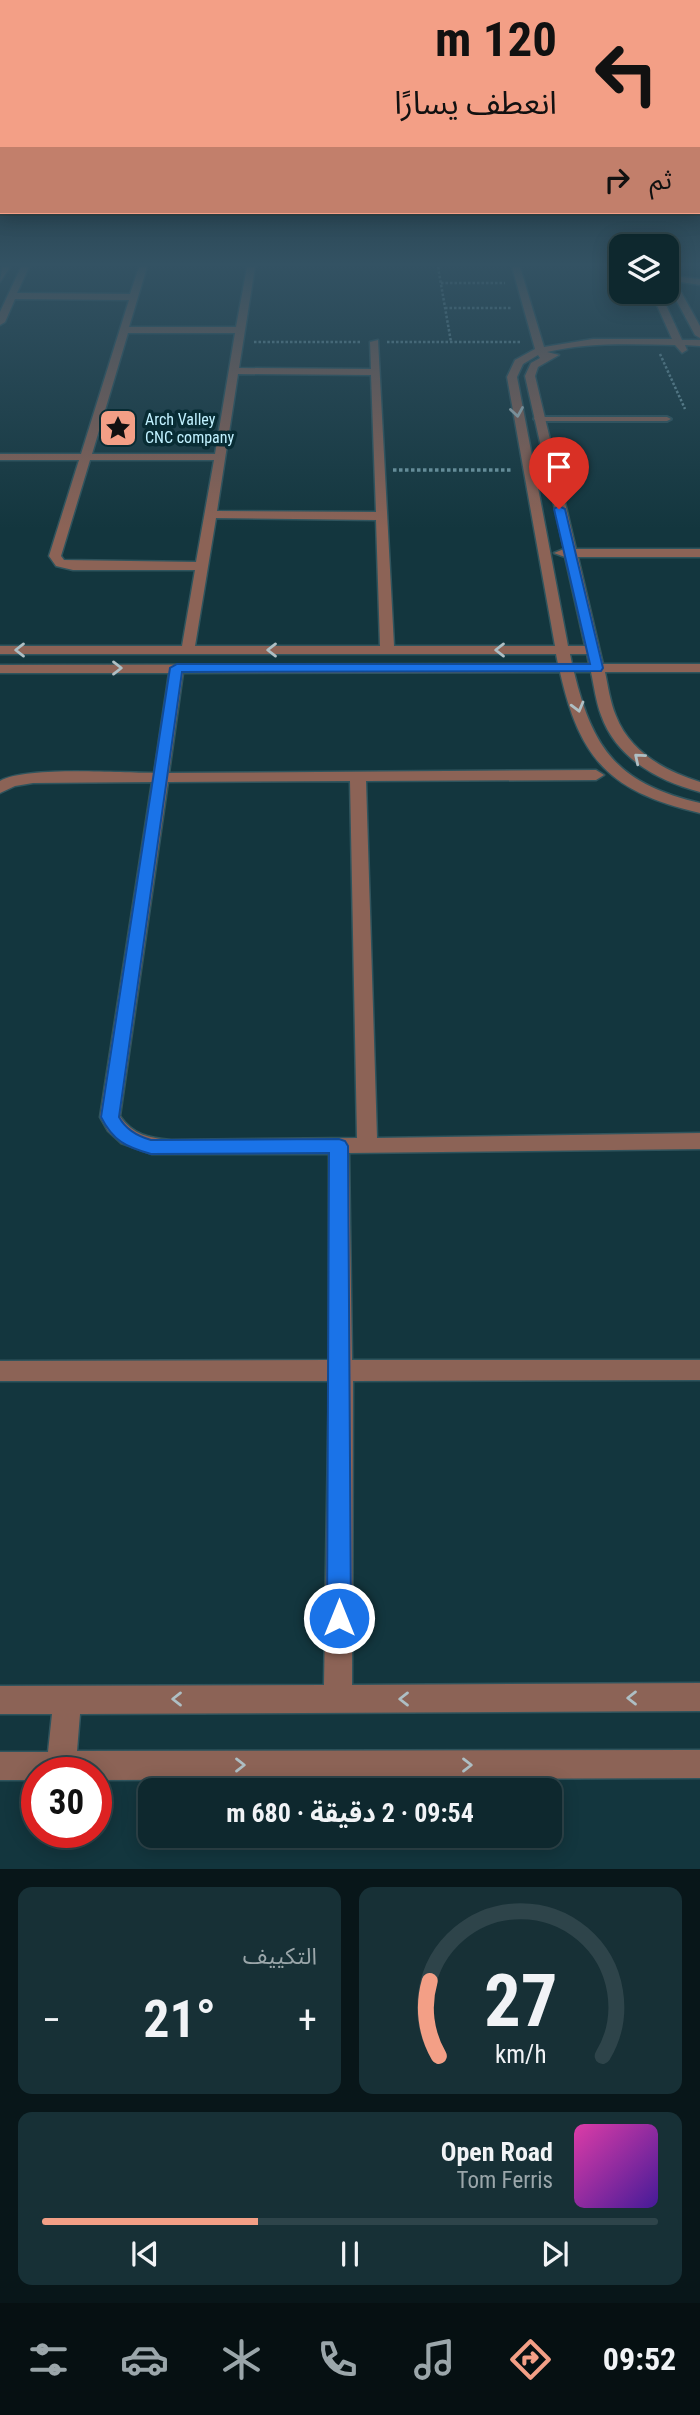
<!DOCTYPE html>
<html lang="ar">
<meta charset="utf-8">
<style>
:root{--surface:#0e282e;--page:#173036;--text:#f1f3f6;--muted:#9ba6aa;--line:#2e444a;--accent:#f39f86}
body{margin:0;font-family:"Roboto Condensed","Noto Sans Arabic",sans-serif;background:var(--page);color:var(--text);direction:rtl;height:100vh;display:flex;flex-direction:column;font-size:26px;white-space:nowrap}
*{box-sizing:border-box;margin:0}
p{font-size:23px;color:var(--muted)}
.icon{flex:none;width:38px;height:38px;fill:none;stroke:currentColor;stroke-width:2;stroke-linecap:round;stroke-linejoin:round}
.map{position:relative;height:1869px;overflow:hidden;direction:ltr}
.drawer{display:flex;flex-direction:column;gap:18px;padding:18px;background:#081619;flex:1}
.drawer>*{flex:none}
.banner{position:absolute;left:0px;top:0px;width:700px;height:214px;box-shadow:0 4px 18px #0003,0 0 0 2px var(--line);direction:rtl;background:#f39f86;color:#111;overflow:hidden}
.buttons{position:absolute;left:609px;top:234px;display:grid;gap:14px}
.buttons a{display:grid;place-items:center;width:70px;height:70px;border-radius:14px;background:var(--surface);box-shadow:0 4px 18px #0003,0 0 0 2px var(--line);font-size:35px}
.speed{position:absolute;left:21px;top:1757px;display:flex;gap:14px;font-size:35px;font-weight:700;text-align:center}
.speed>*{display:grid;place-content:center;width:91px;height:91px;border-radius:50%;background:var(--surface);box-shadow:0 4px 18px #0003,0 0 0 2px var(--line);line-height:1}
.speed .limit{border:10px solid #d22;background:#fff;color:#111}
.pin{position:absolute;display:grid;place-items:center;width:60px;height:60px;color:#fff;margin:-72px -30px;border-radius:50% 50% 50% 0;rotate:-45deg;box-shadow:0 0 7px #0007}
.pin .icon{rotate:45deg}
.me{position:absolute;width:77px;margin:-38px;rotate:0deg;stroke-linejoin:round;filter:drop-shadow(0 0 5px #0008)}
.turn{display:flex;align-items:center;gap:24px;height:147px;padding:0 28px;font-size:32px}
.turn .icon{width:91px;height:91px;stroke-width:2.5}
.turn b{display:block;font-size:49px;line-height:60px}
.then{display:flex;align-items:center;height:66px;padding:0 28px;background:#0003;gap:14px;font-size:26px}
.big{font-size:52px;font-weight:700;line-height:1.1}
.drawer .tile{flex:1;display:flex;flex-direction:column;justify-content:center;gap:10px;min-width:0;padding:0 24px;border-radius:14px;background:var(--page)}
.drawer .dial{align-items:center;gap:0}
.dial svg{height:182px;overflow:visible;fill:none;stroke:var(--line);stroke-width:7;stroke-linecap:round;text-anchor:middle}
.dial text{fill:var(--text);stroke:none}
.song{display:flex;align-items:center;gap:21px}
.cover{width:84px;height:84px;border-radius:10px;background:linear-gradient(135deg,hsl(320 70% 55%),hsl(260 70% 35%))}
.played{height:7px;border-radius:4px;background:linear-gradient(90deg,var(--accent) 35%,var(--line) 35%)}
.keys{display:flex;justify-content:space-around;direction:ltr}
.heat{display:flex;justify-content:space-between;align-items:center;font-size:38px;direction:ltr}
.drawer .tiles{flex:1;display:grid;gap:18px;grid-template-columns:1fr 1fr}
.tile:last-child{grid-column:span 2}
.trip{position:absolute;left:138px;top:1778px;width:424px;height:70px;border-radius:14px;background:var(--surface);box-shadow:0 4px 18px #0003,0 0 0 2px var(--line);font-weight:700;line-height:70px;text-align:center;direction:rtl}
.menu{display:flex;height:112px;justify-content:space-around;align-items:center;background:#061012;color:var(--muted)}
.menu .icon{width:49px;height:49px}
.menu .on{color:var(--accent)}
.menu b{font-size:32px;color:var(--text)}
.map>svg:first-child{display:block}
</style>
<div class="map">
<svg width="700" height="1869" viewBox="0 0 700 1869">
<rect width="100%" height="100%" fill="#13363e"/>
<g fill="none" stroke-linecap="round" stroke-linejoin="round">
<defs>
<path id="lane" d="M535,417H667L671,419L667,421H538L534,419Z"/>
<path id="street" d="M2,267H10L0,282Z
M21,267H29L17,293L130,294L139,267H147L129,327H236L247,267H255L239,368L371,369L370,342L378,340L394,646H555L507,377L515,360L535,349L512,267H520L544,347L593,339H672L651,292H660L682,340H700V346L685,345L687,350L682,353L675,345C632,344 588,342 547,352L559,355L538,367L535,376L576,549H700V557H578L603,664H700V672H605C608,686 610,702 616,716C630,752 665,771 700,782V792C658,781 616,758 601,715C596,702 594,686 591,672H574C593,751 619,784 700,803V813C611,792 580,761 560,672L183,673L169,773L596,770L604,775L596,780L366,781L377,1138L700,1133V1149L349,1153L352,1360H700V1380L353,1381L352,1685L700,1683V1711L80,1714L77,1751L700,1750V1778L96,1780V1773H37V1780H0V1752H48L52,1714H0V1686L324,1685L329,1381H0V1361L329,1360V1154H152L121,1143L108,1131L100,1117L152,782L33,783L15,786L0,793V781C27,766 119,773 154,773L169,673H0V665L558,664L556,654H0V646H182L195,570H73L56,566L49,556L79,460H0V454H81L129,300L15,299L5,322L0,325V312ZM128,333H235L215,454H92ZM538,355L540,358L531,363L525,376L564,549L554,553L565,557L585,646H568L517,377L523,364ZM238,374L371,375L376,512L217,511ZM90,460H214L196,562L64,560L61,556ZM216,518L376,520L380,646H195ZM570,654H587L589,664H572ZM350,781L357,1138L171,1140C149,1138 133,1135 120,1116L168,782Z
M667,272L672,276L700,279V285L675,281L700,326V338L695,335L667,283Z"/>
</defs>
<use href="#lane" stroke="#2f545d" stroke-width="4"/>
<use href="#street" stroke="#2f545d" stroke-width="3"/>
<path stroke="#729ca7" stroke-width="2.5" stroke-dasharray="2.5 2" stroke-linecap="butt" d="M438,267L451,342
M441,283H505
M445,308H512
M254,342H360
M387,342H521
M660,354L685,409"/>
<path stroke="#729ca7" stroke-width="3.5" stroke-dasharray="3.5 2.5" stroke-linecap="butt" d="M393,470H513"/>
<use href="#lane" fill="#8c6356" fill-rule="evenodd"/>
<use href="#street" fill="#8c6356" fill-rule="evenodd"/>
</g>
<defs><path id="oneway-chevron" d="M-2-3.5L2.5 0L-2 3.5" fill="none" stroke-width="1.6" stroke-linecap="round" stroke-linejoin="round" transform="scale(1.75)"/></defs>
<g stroke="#aebfc4">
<use href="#oneway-chevron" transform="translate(517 412) rotate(81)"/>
<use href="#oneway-chevron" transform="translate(20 650) rotate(-180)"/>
<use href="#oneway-chevron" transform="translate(272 650) rotate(-180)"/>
<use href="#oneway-chevron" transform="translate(500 650) rotate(180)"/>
<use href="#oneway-chevron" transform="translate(117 668)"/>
<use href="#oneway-chevron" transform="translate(578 707) rotate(75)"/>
<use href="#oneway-chevron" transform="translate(639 758) rotate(-140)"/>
<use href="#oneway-chevron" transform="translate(632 1698) rotate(180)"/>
<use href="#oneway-chevron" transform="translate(177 1699) rotate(-180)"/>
<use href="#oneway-chevron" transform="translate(404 1699) rotate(180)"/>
<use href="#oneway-chevron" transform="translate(240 1765)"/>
<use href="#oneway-chevron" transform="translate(467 1765)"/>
</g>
<linearGradient id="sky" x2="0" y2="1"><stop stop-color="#0a1e22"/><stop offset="0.5" stop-color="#335263"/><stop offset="1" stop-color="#335263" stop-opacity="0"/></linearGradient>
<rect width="700" height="529" fill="url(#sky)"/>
<path fill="#1a73e8" stroke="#114b97" stroke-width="2" d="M559,506L565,509L603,668L601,671L182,672L119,1117C126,1130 137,1136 151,1140L339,1139L345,1141L348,1146L351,1618L347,1626L339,1630L330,1626L327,1618L329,1153L151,1154C126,1147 113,1141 101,1117L170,668L177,664H590L554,509Z"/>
<defs>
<symbol id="sight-square" viewBox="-11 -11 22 22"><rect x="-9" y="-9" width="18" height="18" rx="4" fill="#f39f86" stroke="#082c34"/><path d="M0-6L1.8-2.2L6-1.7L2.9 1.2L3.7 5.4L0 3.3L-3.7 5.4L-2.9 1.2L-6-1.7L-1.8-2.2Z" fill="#111"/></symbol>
</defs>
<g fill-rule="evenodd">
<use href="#sight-square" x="96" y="406" width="44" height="44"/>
</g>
<g text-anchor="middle" stroke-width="7" stroke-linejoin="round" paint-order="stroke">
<g font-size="16" fill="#c1f1ff" stroke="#082c34" text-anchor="start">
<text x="145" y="425">Arch Valley<tspan x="145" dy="18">CNC company</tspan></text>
</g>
</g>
</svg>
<div class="buttons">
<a><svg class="icon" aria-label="layers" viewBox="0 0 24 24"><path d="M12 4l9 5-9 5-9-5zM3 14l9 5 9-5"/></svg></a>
</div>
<div class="speed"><div class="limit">30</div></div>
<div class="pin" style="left:559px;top:509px;background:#d93025"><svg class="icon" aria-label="arrive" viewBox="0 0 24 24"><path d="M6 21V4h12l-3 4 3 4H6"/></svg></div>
<svg class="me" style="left:339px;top:1618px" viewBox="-20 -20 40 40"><circle r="17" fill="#1a73e8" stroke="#fff" stroke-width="3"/><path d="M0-11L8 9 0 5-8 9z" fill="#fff"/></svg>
<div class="trip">09:54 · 2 دقيقة · 680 m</div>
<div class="banner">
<div class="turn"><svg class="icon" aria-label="left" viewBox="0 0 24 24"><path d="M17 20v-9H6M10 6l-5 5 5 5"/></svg><div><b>120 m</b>انعطف يسارًا</div></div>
<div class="then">ثم<svg class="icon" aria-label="right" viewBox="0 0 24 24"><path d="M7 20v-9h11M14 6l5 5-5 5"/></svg></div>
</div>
</div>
<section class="drawer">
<div class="tiles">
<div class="tile dial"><svg viewBox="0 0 100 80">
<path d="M14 69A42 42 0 1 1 86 69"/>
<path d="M14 69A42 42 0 0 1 10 36" stroke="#f39f86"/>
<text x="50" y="56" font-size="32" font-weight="700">27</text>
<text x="50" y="72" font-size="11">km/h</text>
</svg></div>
<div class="tile"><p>التكييف</p>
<div class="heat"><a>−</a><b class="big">21°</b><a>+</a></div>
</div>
<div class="tile">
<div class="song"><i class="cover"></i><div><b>Open Road</b><p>Tom Ferris</p></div></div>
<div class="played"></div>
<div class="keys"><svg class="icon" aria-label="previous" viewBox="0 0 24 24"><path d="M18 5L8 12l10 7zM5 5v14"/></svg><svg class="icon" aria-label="pause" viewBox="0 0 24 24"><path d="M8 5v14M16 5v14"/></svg><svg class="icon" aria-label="next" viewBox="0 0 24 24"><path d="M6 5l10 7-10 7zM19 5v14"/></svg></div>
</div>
</div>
</section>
<nav class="menu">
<b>09:52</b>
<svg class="icon on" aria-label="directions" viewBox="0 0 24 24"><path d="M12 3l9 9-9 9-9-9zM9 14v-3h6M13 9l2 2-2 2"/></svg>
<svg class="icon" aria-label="music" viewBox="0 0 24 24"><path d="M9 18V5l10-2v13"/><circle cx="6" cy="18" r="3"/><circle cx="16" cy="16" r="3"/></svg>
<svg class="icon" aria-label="phone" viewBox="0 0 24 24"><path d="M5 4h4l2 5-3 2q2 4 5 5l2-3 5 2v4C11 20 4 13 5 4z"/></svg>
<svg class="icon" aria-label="climate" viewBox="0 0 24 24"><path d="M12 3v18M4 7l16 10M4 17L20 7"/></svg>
<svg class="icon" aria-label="car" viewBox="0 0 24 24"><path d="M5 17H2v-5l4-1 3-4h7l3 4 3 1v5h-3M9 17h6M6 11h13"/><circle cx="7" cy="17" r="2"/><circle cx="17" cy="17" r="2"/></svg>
<svg class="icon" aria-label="filters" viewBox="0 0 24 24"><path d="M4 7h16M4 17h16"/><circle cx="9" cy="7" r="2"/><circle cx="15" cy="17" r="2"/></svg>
</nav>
